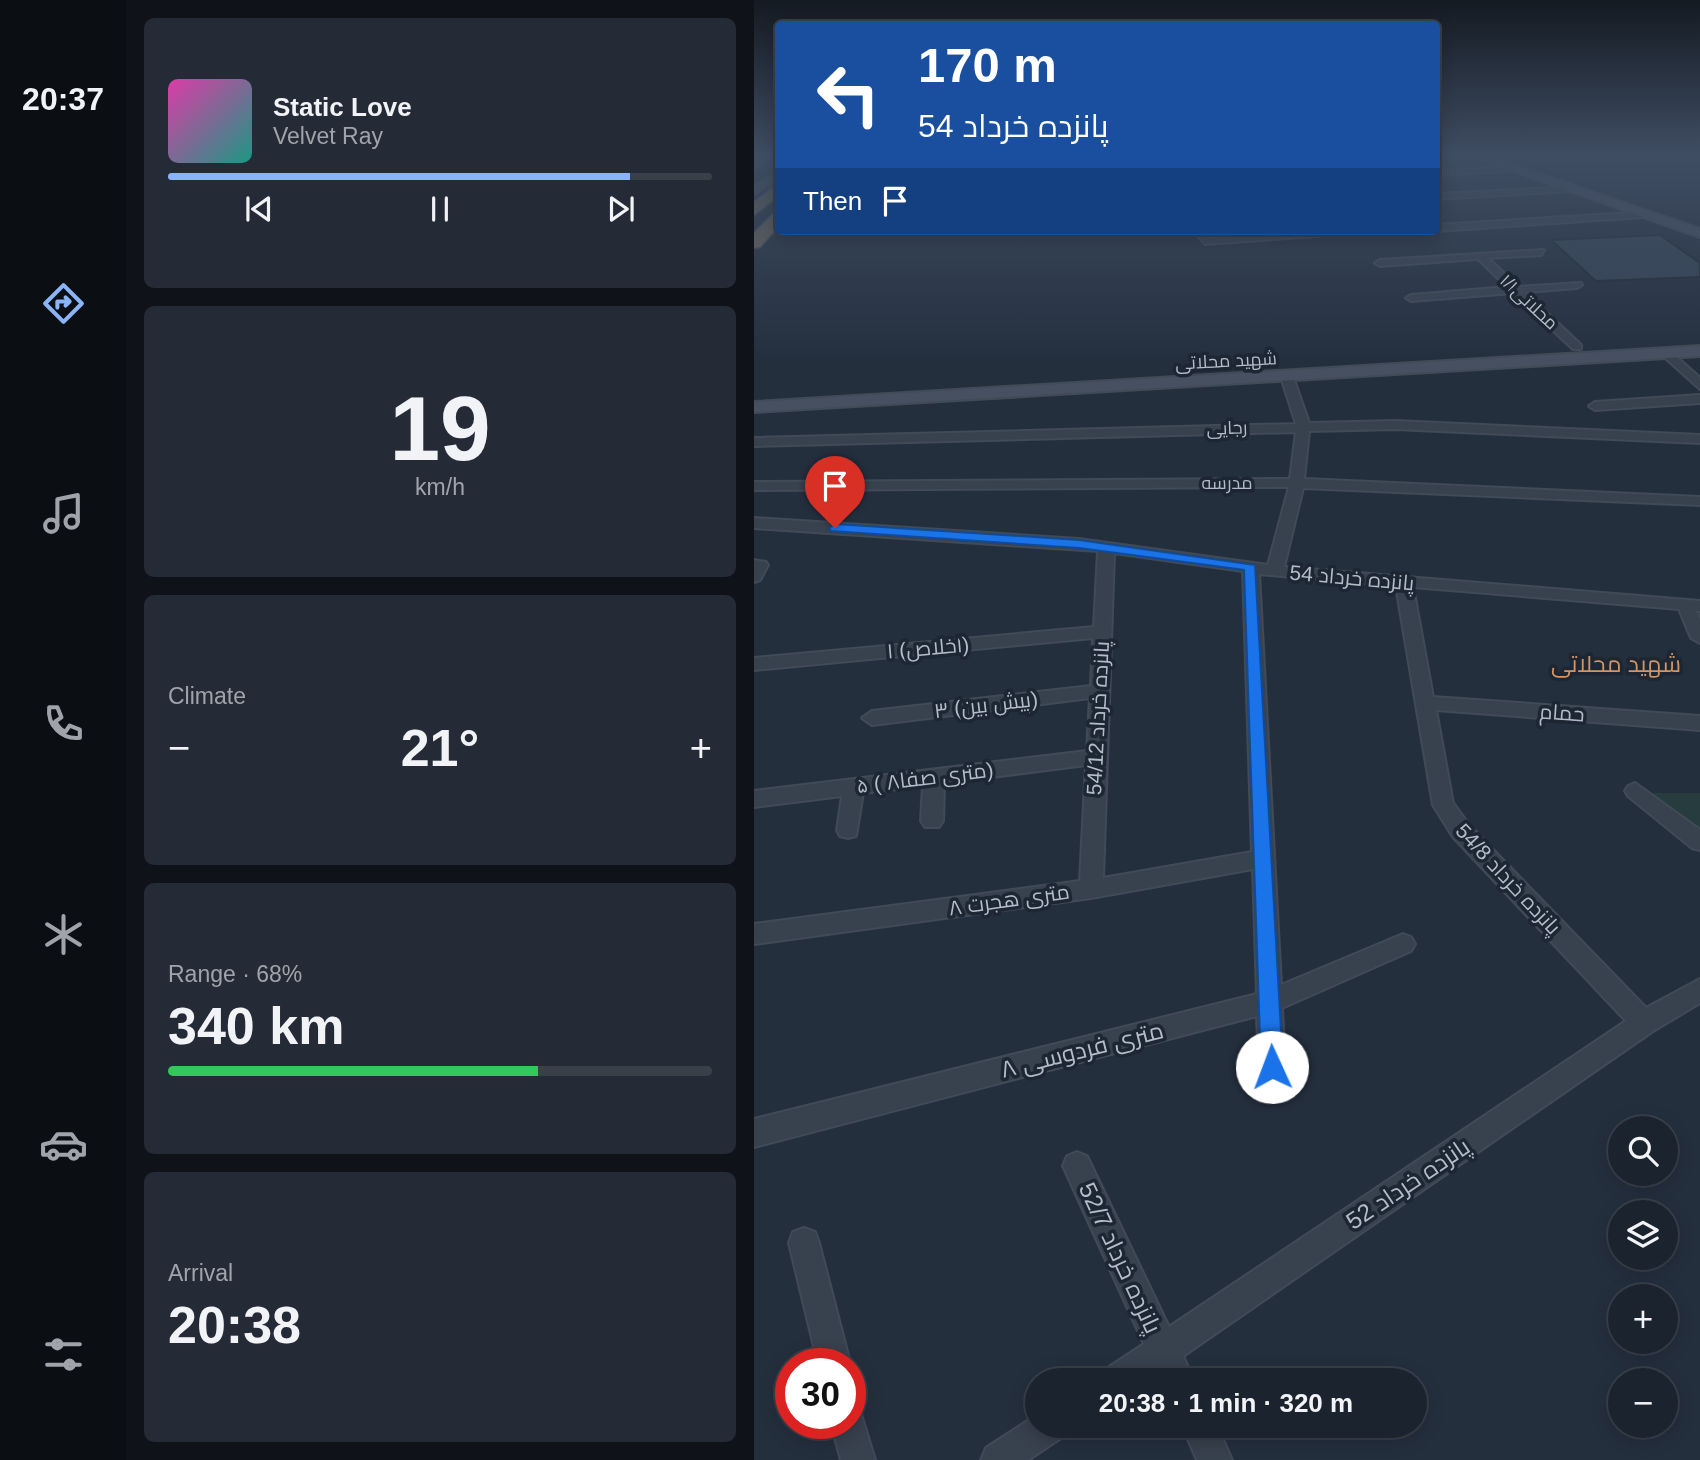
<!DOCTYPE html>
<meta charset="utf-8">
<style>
:root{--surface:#1b232e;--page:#242b36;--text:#f1f3f6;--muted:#a0a4aa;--line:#39404a;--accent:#8ab4f8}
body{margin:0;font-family:Arial,Cairo,sans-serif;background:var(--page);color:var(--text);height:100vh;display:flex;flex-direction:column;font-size:26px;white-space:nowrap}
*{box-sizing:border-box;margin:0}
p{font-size:23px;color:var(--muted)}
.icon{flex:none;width:38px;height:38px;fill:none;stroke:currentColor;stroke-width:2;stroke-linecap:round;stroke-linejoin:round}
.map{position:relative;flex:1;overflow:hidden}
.details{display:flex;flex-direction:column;gap:18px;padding:18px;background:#0f1319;width:628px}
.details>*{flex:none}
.hud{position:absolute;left:21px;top:21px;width:665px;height:214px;border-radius:7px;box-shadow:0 4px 18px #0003,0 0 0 2px var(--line);background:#1a4fa0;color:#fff;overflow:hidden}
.controls{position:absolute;left:854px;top:1116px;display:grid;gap:14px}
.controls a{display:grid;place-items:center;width:70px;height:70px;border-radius:50%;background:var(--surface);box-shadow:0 4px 18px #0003,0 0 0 2px var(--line);font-size:35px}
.speed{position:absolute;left:21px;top:1348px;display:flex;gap:14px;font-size:35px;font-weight:700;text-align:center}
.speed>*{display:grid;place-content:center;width:91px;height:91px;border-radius:50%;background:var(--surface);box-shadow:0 4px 18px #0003,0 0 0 2px var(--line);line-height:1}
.speed .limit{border:10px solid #d22;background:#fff;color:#111}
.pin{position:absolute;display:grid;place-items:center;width:60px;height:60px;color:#fff;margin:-72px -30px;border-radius:50% 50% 50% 0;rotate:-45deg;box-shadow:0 0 7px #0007}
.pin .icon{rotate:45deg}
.me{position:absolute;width:77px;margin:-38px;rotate:358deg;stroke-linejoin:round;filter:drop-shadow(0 0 5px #0008)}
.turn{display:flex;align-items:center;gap:24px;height:147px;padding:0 28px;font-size:32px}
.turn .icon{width:91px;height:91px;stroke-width:2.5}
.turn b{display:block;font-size:49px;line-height:60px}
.then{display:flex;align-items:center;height:66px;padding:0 28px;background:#0003;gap:14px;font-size:26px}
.big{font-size:52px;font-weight:800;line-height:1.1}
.details .card{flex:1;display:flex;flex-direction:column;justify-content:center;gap:10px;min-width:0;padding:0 24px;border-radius:10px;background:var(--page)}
.details .dial{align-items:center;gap:0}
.dial b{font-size:91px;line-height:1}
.song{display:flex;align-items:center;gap:21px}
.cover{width:84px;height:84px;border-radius:10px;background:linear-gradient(135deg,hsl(320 70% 55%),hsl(170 70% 35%))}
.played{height:7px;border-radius:4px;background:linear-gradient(90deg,var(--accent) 85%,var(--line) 85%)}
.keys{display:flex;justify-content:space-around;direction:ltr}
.heat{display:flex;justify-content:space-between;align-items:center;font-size:38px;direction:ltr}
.charge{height:10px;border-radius:5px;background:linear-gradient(90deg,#34c759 68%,var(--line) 0)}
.trip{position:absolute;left:271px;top:1368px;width:402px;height:70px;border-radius:35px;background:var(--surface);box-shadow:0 4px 18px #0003,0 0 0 2px var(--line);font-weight:800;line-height:70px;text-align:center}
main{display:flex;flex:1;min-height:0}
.tab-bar{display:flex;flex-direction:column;width:126px;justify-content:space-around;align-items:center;background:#0b0e12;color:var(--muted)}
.tab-bar .icon{width:49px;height:49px}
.tab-bar .current{color:var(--accent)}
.tab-bar b{font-size:32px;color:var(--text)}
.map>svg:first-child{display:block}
</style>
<main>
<nav class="tab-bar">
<b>20:37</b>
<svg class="icon current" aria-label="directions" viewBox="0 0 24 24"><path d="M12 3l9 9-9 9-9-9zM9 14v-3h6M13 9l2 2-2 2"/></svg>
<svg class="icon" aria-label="music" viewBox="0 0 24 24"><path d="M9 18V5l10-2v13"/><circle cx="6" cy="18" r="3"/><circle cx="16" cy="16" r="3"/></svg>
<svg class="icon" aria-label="phone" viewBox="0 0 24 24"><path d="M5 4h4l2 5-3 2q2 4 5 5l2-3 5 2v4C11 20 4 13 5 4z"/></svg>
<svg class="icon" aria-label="climate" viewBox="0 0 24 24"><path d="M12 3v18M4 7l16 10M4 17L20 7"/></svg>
<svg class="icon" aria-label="car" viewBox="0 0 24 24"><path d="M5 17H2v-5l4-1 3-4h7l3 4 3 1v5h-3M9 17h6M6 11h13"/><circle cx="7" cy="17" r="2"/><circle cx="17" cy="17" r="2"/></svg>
<svg class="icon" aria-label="filters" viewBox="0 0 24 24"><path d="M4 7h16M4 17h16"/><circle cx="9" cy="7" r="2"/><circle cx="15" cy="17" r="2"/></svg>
</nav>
<section class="details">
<div class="card">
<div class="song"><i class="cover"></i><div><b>Static Love</b><p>Velvet Ray</p></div></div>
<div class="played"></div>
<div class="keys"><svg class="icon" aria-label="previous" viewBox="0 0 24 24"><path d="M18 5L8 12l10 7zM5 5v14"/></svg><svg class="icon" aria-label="pause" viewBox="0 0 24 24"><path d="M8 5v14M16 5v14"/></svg><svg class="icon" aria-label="next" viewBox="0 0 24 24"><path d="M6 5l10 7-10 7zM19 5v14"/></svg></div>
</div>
<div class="card dial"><b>19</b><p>km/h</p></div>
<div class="card"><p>Climate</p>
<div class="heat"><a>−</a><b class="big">21°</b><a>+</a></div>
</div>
<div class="card"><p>Range · 68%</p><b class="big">340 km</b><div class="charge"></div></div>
<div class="card"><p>Arrival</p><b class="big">20:38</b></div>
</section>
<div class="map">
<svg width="946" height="1460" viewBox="0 0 946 1460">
<rect width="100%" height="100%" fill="#242f3e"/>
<path fill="#263c3f" d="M895,793H946V833Z"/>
<path fill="#364354" stroke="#1f2835" stroke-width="2" d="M906,235L946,263V277L842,281L797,240Z"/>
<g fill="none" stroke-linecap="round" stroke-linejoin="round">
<defs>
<path id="street" d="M7,156H16L0,168V162Z
M762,167L759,171L682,175V171Z
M820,187L817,191L682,199V194Z
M892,212L889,217L682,231V225Z
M440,231H450L454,238L630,231L451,244Z
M790,250L787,255L734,258L764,287L827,283L828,285L823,288L771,292L827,345V349H819L759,293L657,301L652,298L657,295L753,287L724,259L626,266L621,263L626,260Z
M908,351H916L946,378V389L908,355Z
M533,373L539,377L555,423L642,421L946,435V443L642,429L555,431L550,479L946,497V505L549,488L530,567L946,601V611H942L946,619V643L937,638L925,609L659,587L679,697L946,716V730L682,710L699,803L715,825L892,1008L946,979V1003L899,1031L429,1356L440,1381H407L404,1373L393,1381H348L352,1369L390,1344L309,1166L313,1156L323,1152L333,1156L415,1327L872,1021L699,837L679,805L642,586L505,574L527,985L649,934L657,937L661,944L657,951L528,1008L531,1067L527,1076L518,1080L509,1076L505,1067L503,1016L0,1147V1119L503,994L499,869L337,898L0,944V924L326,881L332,765L190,783L189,821L185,827H171L167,821L169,786L109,793L102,836L94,838L86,836L83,830L88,796L0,807V791L333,751L336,698L118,725L108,718L118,711L337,686L339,638L0,670V658L340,627L344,551L0,528V518L325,539L514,565L535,487L0,490V482L536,479L542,432L0,446V438L542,424L527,377ZM360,553L489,571L498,852L349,878Z
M946,395V403L841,410L835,406L841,402Z
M0,560L12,562L14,565L6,580L0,582Z
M881,783L946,830V850L938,848L874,796L871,791L874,786Z
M50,1228L61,1232L65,1243L96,1363H64L35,1243L39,1232Z
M96,1407L106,1411L121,1460H87L77,1423H96Z
M284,1414V1426H312L307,1438L274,1460H227L232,1448Z
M428,1426H463L478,1460H443Z"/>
<path id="secondary" d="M717,156H733L946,229V237Z
M24,173V180L0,194V186Z
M946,346V356L0,412V402Z"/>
<path id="highway" d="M24,184V196L0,215V202Z
M24,213V227L6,247L0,248V233L18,215Z"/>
</defs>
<use href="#street" stroke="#414a57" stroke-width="4"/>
<use href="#secondary" stroke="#414a57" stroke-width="4"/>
<use href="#highway" stroke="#434c59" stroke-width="3"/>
<use href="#street" fill="#38414e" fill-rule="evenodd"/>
<use href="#secondary" fill="#465061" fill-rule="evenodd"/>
<use href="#highway" fill="#746855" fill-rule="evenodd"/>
</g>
<linearGradient id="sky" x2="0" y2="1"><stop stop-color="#141a22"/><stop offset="0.43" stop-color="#3f4d63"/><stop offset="1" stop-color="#3f4d63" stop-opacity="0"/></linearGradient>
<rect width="946" height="361" fill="url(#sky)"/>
<path fill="#1a73e8" stroke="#114b97" stroke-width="2" d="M81,524L325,540L501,565L529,1067L526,1074L518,1077L510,1074L507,1067L490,570L325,548L77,531L75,528Z"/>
<g text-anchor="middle" stroke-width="7" stroke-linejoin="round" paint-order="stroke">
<g font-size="18" fill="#b4bcc9" stroke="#1d2633">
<text transform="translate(775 302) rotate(43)" y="6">محلاتی۱/۱</text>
<text transform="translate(472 361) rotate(-3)" y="6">شهید محلاتی</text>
<text transform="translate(473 428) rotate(-2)" y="6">رجایی</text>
<text x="473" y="489">مدرسه</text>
</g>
<g font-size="21" fill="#b4bcc9" stroke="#1d2633">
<text transform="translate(598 578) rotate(5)" y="7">پانزده خرداد 54</text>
<text transform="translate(174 648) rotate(-5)" y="7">۱ (اخلاص)</text>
<text transform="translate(232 705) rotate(-7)" y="7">۳ (پیش بین)</text>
<text transform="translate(808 713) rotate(4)" y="7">حمام</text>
<text transform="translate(344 718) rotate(-87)" y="7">پانزده خرداد 54/12</text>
<text transform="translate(171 778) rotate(-7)" y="7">۵ ( ۸متری صفا)</text>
<text transform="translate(754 879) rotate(47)" y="7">پانزده خرداد 54/8</text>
<text transform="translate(255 900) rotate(-8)" y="7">۸ متری هجرت</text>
</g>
<g font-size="23" fill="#d59563" stroke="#1d2633">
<text x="862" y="672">شهید محلاتی</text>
</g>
<g font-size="24" fill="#b4bcc9" stroke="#1d2633">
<text transform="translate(328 1050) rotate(-14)" y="8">۸ متری فردوسی</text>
<text transform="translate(654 1184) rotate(-34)" y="8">پانزده خرداد 52</text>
<text transform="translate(366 1258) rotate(65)" y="8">پانزده خرداد 52/7</text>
</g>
</g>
</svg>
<div class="controls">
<a><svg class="icon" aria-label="search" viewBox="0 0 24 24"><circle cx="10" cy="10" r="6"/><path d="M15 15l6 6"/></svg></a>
<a><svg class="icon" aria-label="layers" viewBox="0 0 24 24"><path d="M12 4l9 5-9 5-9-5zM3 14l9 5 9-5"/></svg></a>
<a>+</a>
<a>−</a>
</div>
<div class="speed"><div class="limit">30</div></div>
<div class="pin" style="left:81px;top:528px;background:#d93025"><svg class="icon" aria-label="arrive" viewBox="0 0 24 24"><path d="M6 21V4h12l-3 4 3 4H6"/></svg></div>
<svg class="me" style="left:518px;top:1067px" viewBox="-20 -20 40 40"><circle r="19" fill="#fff"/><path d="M0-13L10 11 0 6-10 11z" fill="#1a73e8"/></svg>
<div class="trip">20:38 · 1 min · 320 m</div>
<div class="hud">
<div class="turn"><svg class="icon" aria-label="left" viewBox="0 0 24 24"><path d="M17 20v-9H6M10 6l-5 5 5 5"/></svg><div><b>170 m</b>پانزده خرداد 54</div></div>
<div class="then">Then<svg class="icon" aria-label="arrive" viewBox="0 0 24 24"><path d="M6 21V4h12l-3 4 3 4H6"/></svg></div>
</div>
</div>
</main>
